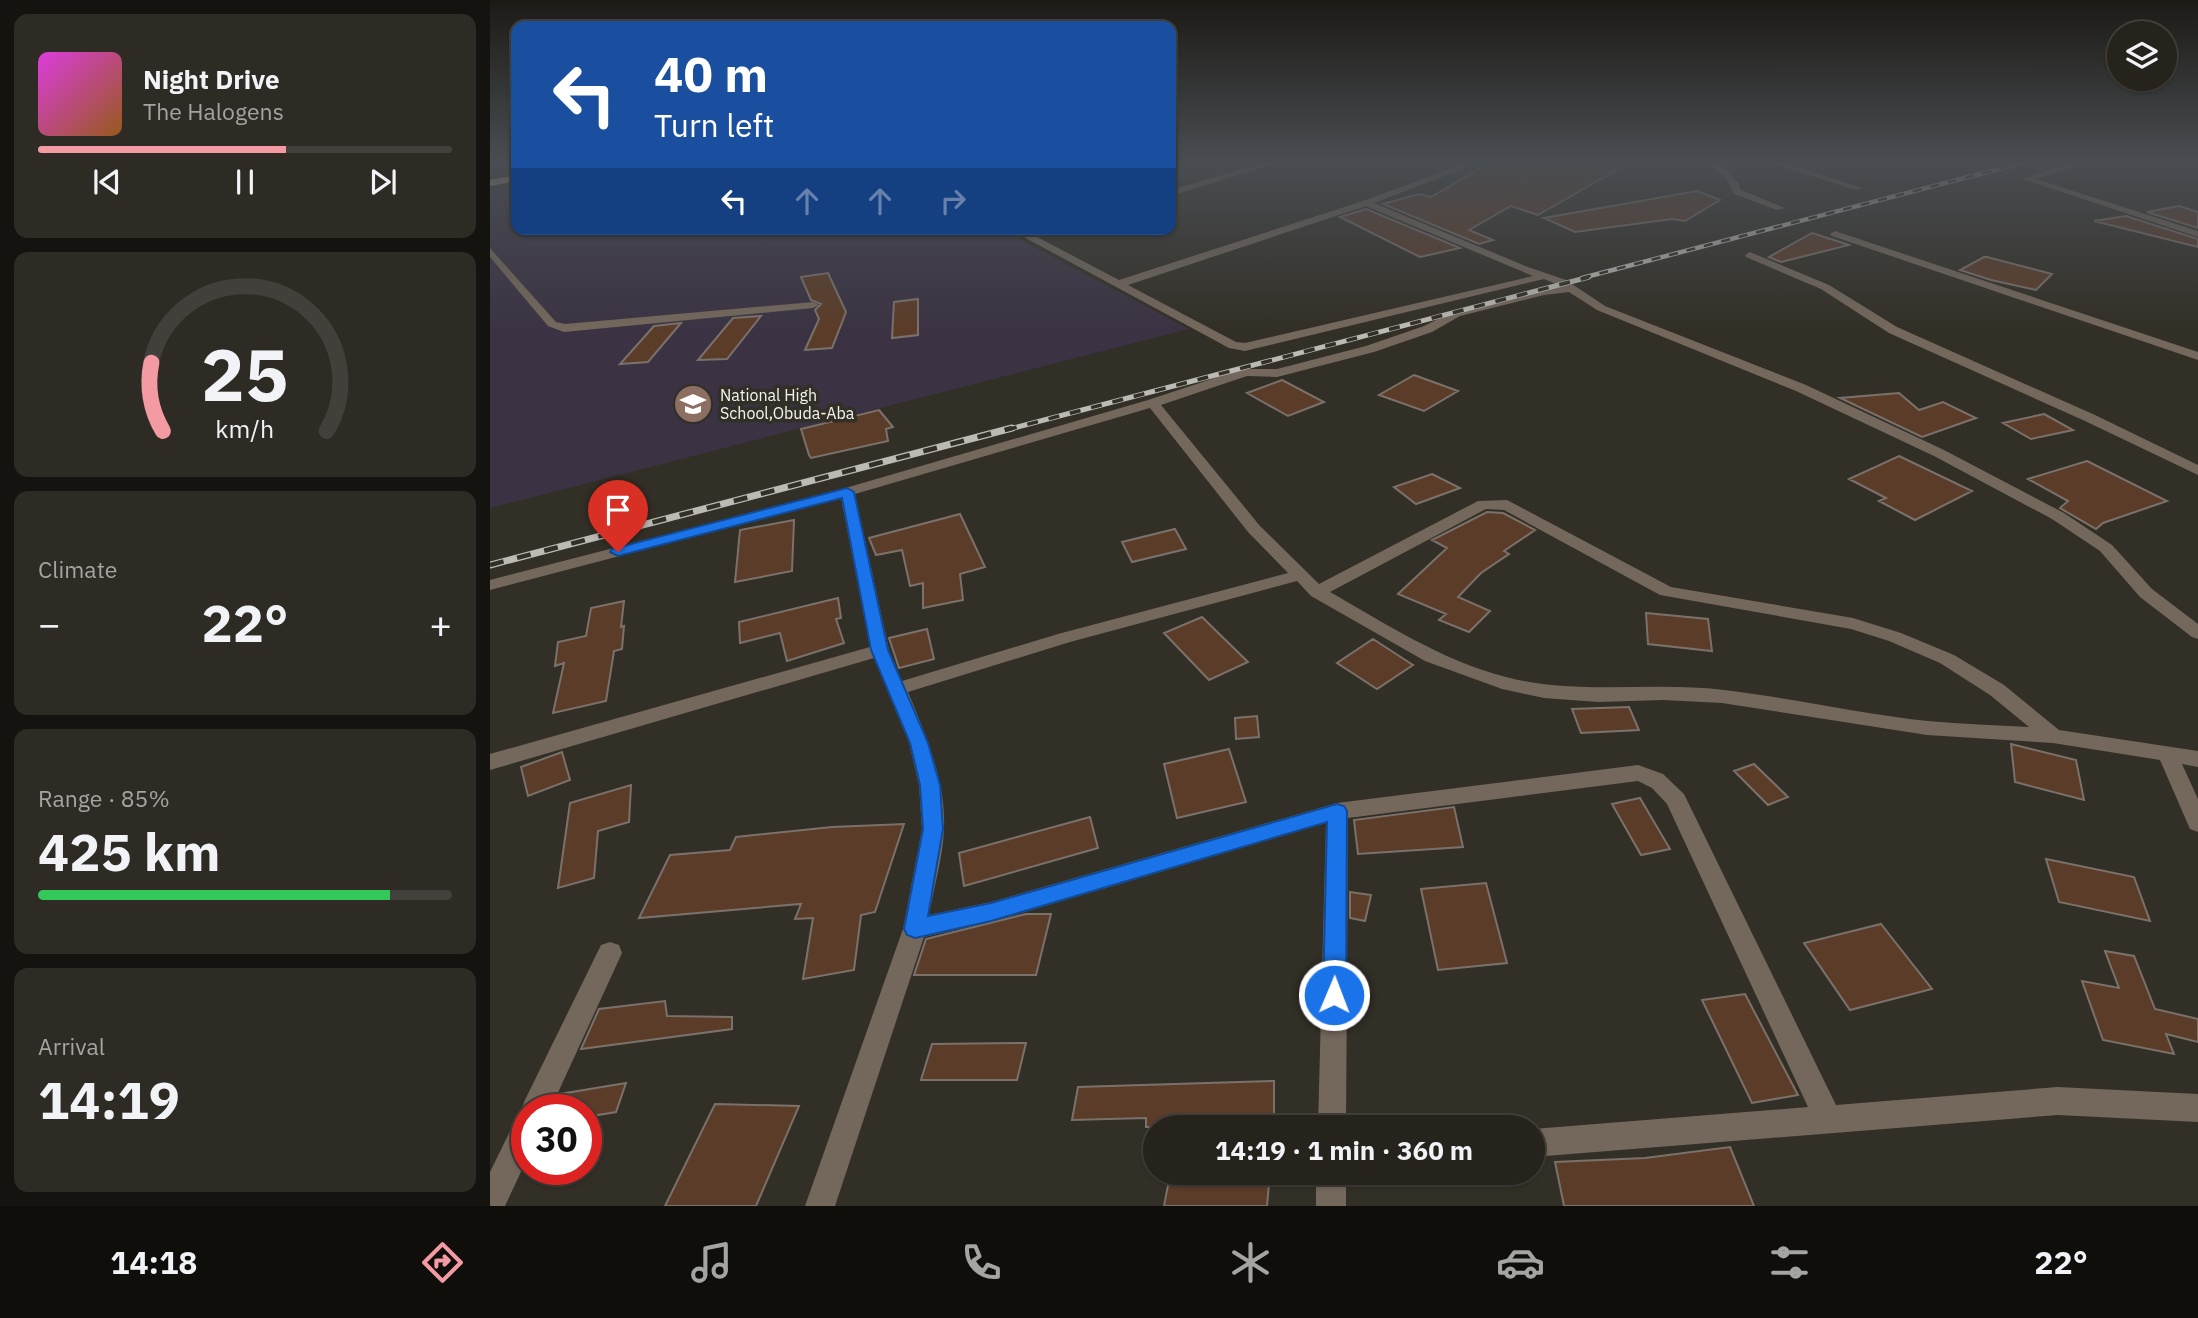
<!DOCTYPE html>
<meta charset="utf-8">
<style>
:root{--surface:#26231c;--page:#2e2b25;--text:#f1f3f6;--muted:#a4a4a3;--line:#42403b;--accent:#f49aa2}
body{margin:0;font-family:"IBM Plex Sans",sans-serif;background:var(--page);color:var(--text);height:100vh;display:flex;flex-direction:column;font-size:26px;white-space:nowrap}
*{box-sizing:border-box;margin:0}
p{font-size:23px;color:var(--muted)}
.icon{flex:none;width:38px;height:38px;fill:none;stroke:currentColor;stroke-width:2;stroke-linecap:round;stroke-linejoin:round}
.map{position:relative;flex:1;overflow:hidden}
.details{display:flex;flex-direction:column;gap:14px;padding:14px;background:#15130f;width:490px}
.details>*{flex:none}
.banner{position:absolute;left:21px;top:21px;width:665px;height:214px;border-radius:14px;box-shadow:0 2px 5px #0004,0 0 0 2px var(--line);background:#1a4fa0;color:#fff;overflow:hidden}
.buttons{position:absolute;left:1617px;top:21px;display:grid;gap:14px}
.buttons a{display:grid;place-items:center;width:70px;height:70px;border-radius:50%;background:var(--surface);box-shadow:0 2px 5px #0004,0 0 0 2px var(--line);font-size:35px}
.speed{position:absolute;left:21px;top:1094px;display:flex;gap:14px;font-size:35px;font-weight:700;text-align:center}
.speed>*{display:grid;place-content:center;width:91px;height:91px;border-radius:50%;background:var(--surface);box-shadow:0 2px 5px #0004,0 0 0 2px var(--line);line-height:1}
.speed .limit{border:10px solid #d22;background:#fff;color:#111}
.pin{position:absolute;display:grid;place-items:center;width:60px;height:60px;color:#fff;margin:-72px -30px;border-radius:50% 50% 50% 0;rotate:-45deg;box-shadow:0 0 7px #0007}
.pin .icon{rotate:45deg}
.me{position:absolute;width:77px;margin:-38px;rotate:1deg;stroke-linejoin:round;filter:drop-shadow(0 0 5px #0008)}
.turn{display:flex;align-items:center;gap:24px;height:147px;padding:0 28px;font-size:32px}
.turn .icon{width:91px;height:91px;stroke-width:2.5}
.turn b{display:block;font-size:49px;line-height:60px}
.lanes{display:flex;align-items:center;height:66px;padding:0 28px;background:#0003;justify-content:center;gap:35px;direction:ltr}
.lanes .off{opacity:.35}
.big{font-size:52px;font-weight:700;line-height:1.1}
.details .tile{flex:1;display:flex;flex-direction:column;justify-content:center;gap:10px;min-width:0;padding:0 24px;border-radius:14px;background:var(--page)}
.details .dial{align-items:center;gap:0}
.dial svg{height:182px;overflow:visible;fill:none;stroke:var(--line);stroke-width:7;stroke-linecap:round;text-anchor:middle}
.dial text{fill:var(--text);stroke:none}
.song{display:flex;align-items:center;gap:21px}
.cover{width:84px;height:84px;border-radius:10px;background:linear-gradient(135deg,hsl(300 70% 55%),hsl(30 70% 35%))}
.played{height:7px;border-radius:4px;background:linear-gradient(90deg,var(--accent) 60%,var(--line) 60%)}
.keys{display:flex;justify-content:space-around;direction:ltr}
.heat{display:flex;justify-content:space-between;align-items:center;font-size:38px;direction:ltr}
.charge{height:10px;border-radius:5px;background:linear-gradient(90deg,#34c759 85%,var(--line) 0)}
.trip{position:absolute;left:653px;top:1115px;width:402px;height:70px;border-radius:35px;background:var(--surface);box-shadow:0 2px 5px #0004,0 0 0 2px var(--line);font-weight:700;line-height:70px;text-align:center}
.menu{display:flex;height:112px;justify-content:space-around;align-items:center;background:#0f0e0b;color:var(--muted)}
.menu .icon{width:49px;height:49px}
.menu .current{color:var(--accent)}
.menu b{font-size:32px;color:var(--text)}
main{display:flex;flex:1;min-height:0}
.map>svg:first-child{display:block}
</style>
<main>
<section class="details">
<div class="tile">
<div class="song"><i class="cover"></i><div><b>Night Drive</b><p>The Halogens</p></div></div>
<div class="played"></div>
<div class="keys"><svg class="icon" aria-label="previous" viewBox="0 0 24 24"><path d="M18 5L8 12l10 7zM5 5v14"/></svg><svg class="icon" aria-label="pause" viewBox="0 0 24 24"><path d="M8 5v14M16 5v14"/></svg><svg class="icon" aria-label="next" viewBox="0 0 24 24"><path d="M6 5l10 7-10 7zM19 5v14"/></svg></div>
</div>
<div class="tile dial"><svg viewBox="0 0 100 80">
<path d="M14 69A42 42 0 1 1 86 69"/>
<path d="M14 69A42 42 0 0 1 9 39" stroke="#f49aa2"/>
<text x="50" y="56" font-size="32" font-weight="700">25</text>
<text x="50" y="72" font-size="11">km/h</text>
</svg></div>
<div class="tile"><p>Climate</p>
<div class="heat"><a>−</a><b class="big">22°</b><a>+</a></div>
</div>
<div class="tile"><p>Range · 85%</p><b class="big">425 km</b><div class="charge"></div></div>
<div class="tile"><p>Arrival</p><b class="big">14:19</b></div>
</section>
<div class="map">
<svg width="1708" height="1206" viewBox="0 0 1708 1206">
<rect width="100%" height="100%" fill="#322f26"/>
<path fill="#3b3343" d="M26,186V229H510L699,329L0,508V191Z"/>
<path fill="#5b3c29" stroke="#7b716b" stroke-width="2" d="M1009,160H1144L1048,215L1021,206L979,230L1003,240L989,244L893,204L929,194L941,197L997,164L1009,168Z
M1207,191L1230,200L1195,221L1182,219L1085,232L1054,218Z
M1689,206L1708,212V228L1657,212Z
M876,209L970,248L930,257L850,217Z
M1636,216L1708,239V247L1604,221Z
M1322,233L1359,245L1291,262L1279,257Z
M1494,257H1497L1562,274L1546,290L1501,280L1470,270Z
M338,273L356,312L342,348L315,350L329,319L325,310L331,304L321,300L311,277Z
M428,299V335L402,338L404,302Z
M271,316L237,359L208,360L243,318Z
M191,323L158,362L130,364L164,326Z
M924,375L968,391L934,411L889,395Z
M792,380L834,402L798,416L757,393Z
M1409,393L1429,410L1453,402L1486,418L1432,437L1350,398Z
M389,410L403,427L396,429L398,441L321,458L319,455L311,429Z
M1554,414L1583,430L1541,439L1513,423Z
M1409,456L1482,491L1425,520L1389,501L1396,498L1359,479Z
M1597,461L1677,501L1613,523L1606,529L1570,508L1578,501L1538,479Z
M942,474L970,488L926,504L904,487Z
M997,512L1013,513L1045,530L1014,551L1019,554L991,573L968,597L1000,611L979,632L949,620L956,614L908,594L957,548L942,540Z
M470,514L495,567L470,574L473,600L433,608V583L420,586L412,550L386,555L379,538Z
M304,520L302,571L245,582L250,530Z
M685,529L696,549L642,562L632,542Z
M348,598L351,618L346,619L354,643L297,661L290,633L250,643L249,622Z
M134,601L131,627L134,626L132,649L124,651L116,701L63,713L74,663L65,666L68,642L96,636L101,608Z
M1156,613L1218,619L1222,651L1158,644Z
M712,617L758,662L719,680L674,633Z
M437,629L444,659L409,668L399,638Z
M883,639L923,665L887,689L847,663Z
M1139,707L1149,730L1091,733L1082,709Z
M767,716L769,737L746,739L745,718Z
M1521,744L1586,760L1594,800L1525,782Z
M739,749L756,802L687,818L674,764Z
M72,752L80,780L38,796L31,767Z
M1264,764L1298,797L1278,805L1244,771Z
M141,785L139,822L108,831L104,878L68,888L80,803Z
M1150,798L1180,849L1151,855L1122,804Z
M964,807L973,847L868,854L864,820Z
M600,817L608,848L474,886L469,853Z
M414,824L385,912L371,915L364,970L313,979L323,918L305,919L311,904L149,918L180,855L240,850L246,837L342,827Z
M1556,859L1644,877L1660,921L1569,902Z
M996,883L1017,963L948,970L931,889Z
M860,892L881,895L875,921L860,918Z
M536,914H561L546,975H424L436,939Z
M1391,924L1442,989L1360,1010L1314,943Z
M1615,951L1644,956L1665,1009L1708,1019V1042L1676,1034L1684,1054L1613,1040L1592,981L1629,988Z
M1255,994L1308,1095L1262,1103L1212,1000Z
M175,1001L177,1016L242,1017V1029L91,1049L109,1009Z
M536,1043L527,1080H431L442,1044Z
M784,1081V1127H656V1118L582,1120L588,1087Z
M136,1083L126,1112L96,1117V1110H63L70,1094Z
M225,1104L309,1106L266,1206H175Z
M1240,1147L1264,1206H1074L1065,1162L1155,1158Z
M679,1180L779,1184L777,1206H674Z"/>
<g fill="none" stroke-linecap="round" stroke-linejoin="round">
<path fill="#74685c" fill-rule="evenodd" d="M782,160H796L681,196V190Z
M983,160H996L884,203L1038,267L1076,280L1115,306L1316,385L1454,450L1574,513L1622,545L1662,589L1708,624V639L1702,637L1650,597L1610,551L1562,519L1444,456L1306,391L1107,310L1079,292L1054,295L970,316L942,332L884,352L787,377L757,376L671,405L770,526L829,584L988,501L1017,500L1181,587L1363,618L1411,633L1464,655L1514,685L1569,730L1708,751V767L1692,764L1708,799V832L1700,829L1670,760L1563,743L1437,735L1232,703L1173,700L1108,702L1054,698L1012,689L935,661L821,596L807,581L580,642L418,692C436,736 456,781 454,829C453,857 444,887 439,915L501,902L847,803L1148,765L1173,774L1194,794L1346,1105L1568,1087L1708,1094V1122L1568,1115L1043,1157V1129L1318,1107L1177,804L1162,788L1148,781L858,818L856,1127H828L836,823L501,922L434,937L345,1206H315L413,929L432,829L429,785L419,743L384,658L0,770V754L380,647L351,498L0,590V580L352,489L658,400L752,369H787L876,346L934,326L962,312L1071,286L1054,279L755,351L739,348L519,229H532L629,280L873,201ZM876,206L1043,276L755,343L746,342L638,285ZM660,408L758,532L798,573L568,634L412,681L399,650L365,494ZM996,509L1014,510L1170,595L1361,629L1399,641L1450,663L1500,695L1539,727C1506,725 1472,724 1438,721C1370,714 1302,698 1234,690C1161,681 1088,696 1016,677C953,661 896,624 840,592Z
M1207,160L1230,163L1259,160L1235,167L1249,184L1251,190L1295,208L1287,210L1244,194C1235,171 1227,171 1207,160Z
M1270,160H1284L1373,188L1366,190Z
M1589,160H1603L1546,179L1708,231V237L1533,179Z
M1691,160L1708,161V167L1692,162Z
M1345,231L1708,352V360L1342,236L1340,234Z
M0,248L66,322L75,324L323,302L329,305L323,308L74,332L58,326L0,257Z
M1260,252L1339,285L1407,327L1605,415L1708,465V475L1595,421L1399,333L1331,289L1256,257L1255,255Z
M120,942L129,945L132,953L60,1110H37V1159L15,1206H0V1172L27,1117L33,1115L31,1110L35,1100L111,945Z
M826,1172H856V1206H826Z"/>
<path fill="#d4b698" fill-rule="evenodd" d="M26,175V181L0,186V180Z"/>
<defs>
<path id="rail-far2" d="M1092,278L1543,160"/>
<path id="rail-far1" d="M516,430L1099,277"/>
<path id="rail" d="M0,565L522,428"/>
</defs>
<use href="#rail-far2" stroke="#bcbab4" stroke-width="4.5"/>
<use href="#rail-far1" stroke="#bcbab4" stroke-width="5"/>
<use href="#rail" stroke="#bcbab4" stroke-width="7"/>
<use href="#rail-far2" stroke="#322f26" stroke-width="2.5" stroke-dasharray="9" stroke-linecap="butt"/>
<use href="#rail-far1" stroke="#322f26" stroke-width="3.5" stroke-dasharray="11" stroke-linecap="butt"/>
<use href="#rail" stroke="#322f26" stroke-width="4.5" stroke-dasharray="14" stroke-linecap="butt"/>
</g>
<linearGradient id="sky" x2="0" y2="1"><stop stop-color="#1c1a15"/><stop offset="0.49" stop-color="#494d52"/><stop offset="1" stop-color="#494d52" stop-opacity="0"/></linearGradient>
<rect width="1708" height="329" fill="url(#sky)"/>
<path fill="#1a73e8" stroke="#114b97" stroke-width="2" d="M357,488L364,492L398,650L438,743L450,785L453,829L438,916L501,903L847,804L854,806L857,811L856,995L852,1003L844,1006L836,1003L833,995L837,822L501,921L425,938L417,935L414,929L433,829L430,785L420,743L381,650L352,498L128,556L120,552L122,549Z"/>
<defs>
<symbol id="school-disc" viewBox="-11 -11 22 22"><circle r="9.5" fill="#8d6e63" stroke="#322f26"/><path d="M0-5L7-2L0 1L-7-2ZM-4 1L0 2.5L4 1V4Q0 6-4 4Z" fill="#fff"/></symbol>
</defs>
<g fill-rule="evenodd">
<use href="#school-disc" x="181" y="382" width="44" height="44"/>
</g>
<g text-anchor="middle" stroke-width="7" stroke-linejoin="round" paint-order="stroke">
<g font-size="16" fill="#f6f4ef" stroke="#322f26" text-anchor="start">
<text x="230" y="401">National High<tspan x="230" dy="18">School,Obuda-Aba</tspan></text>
</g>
</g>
</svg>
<div class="buttons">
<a><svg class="icon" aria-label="layers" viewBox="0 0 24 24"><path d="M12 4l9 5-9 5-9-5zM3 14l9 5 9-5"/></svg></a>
</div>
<div class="speed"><div class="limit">30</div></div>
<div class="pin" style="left:128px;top:552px;background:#d93025"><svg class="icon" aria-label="arrive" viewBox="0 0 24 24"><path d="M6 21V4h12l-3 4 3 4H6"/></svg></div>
<svg class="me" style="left:844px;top:995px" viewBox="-20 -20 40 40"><circle r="17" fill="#1a73e8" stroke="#fff" stroke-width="3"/><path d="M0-11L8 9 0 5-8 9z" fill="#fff"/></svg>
<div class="trip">14:19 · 1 min · 360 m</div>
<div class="banner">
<div class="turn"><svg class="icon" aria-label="left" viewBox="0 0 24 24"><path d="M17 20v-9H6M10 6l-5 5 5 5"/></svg><div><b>40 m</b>Turn left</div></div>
<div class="lanes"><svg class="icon" aria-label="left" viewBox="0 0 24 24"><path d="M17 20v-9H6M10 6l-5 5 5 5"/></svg><svg class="icon off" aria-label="ahead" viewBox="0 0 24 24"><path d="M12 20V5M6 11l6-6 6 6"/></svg><svg class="icon off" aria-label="ahead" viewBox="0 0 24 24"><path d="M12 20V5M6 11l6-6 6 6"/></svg><svg class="icon off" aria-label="right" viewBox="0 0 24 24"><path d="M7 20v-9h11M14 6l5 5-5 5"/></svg></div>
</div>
</div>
</main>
<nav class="menu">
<b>14:18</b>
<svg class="icon current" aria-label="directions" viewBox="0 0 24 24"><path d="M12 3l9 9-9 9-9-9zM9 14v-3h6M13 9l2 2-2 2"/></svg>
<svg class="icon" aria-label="music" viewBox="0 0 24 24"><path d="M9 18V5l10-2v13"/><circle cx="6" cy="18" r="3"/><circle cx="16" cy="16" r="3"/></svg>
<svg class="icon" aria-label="phone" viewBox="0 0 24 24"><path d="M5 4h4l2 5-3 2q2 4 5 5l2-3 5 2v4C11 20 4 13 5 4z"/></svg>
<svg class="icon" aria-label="climate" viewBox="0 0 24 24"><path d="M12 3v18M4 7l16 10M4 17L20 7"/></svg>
<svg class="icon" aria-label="car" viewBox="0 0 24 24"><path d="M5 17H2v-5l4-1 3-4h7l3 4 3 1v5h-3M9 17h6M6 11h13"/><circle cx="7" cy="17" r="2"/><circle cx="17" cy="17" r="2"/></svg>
<svg class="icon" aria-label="filters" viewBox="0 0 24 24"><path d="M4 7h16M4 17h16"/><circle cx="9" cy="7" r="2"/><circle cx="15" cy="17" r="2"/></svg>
<b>22°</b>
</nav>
